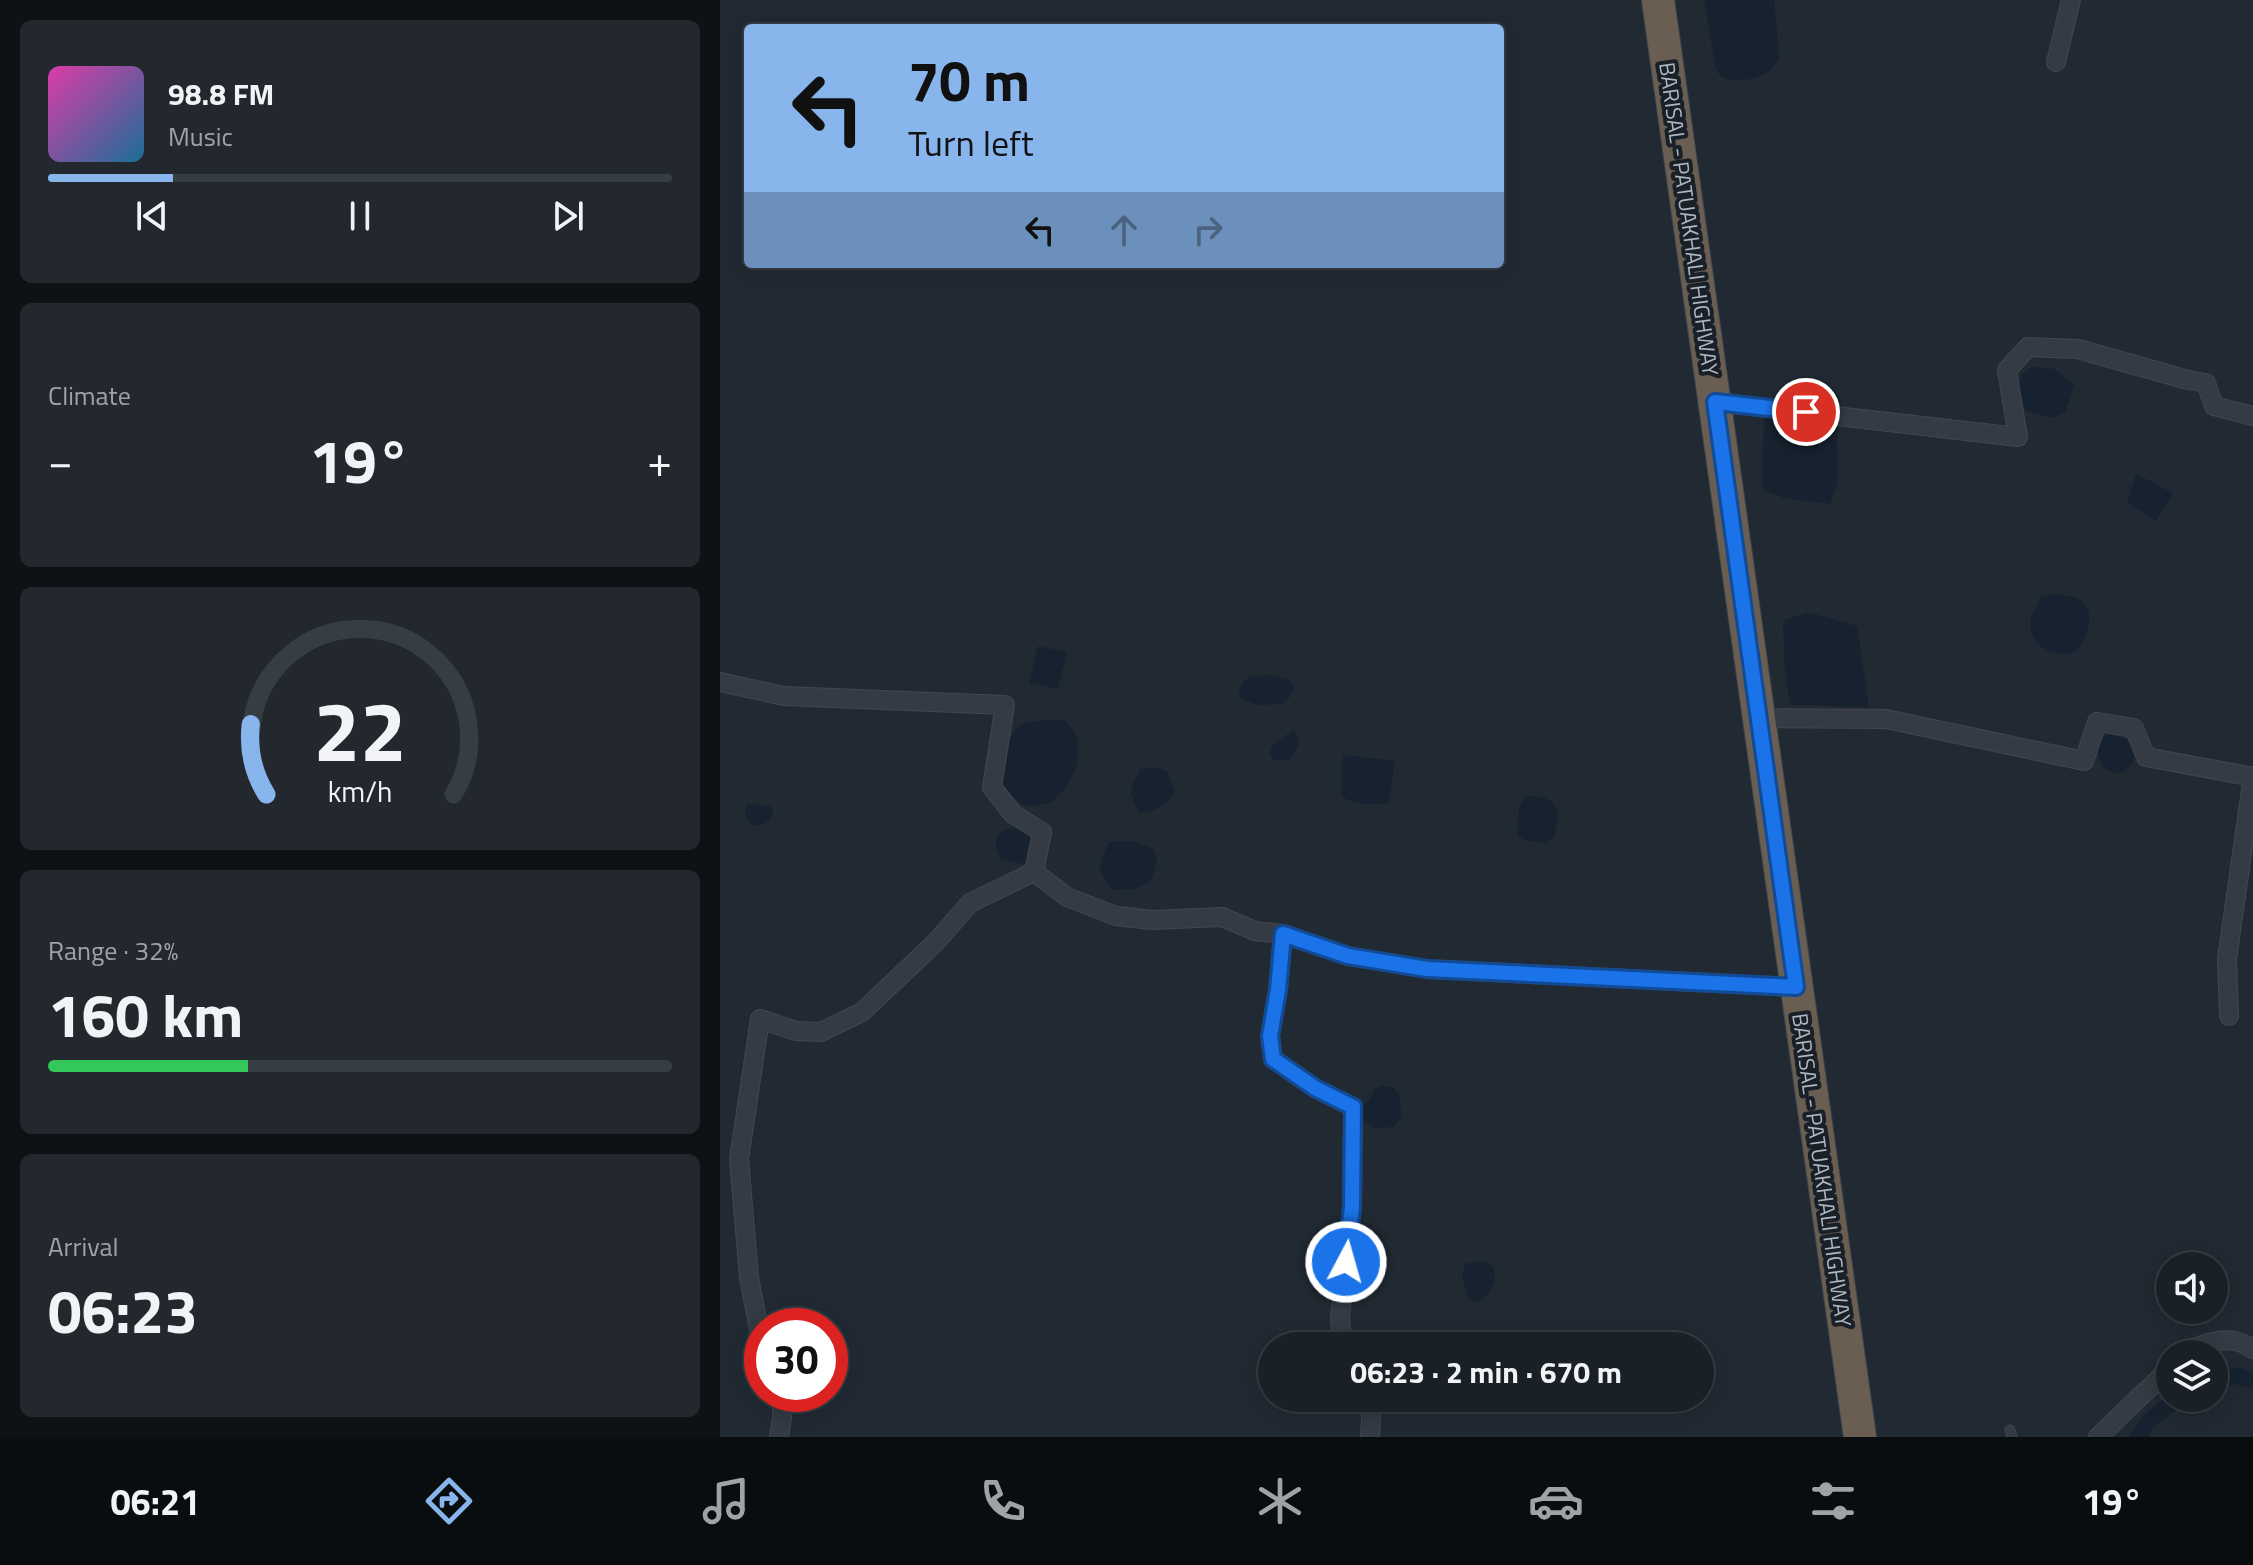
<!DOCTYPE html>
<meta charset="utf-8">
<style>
:root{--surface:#192026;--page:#22282e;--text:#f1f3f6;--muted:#9fa3a7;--line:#373e43;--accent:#87b5ec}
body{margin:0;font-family:"Titillium Web",sans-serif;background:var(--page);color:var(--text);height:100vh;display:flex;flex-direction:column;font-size:30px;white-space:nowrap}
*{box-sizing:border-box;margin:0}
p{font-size:26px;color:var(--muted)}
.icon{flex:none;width:44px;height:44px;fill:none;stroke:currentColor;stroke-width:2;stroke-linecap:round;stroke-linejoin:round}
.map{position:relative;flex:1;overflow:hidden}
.sheet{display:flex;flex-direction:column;gap:20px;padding:20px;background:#0e1215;width:720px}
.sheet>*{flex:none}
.hud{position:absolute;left:24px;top:24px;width:760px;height:244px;border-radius:8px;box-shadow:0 4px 20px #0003,0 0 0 2px var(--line);background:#87b5ec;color:#111;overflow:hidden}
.buttons{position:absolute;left:1436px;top:1252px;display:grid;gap:16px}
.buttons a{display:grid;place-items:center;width:72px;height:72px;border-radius:50%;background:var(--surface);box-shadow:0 4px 20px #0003,0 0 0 2px var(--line);font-size:40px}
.speed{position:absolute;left:24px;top:1308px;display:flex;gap:16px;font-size:40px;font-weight:700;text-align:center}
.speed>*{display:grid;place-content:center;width:104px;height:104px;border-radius:50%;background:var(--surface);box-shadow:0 4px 20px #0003,0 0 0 2px var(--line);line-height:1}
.speed .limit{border:12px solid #d22;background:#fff;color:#111}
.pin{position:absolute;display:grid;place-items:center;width:68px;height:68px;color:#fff;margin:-34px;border:4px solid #fff;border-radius:50%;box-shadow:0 2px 8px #0007}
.me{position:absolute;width:88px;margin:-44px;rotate:6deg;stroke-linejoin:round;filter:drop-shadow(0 0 6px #0008)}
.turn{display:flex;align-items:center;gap:28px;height:168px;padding:0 32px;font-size:36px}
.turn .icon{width:104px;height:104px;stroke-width:2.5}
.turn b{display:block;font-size:56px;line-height:68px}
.lanes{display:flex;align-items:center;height:76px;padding:0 32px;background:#0003;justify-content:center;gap:40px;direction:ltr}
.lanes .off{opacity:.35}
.big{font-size:60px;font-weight:700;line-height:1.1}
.sheet .tile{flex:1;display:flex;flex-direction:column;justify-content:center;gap:12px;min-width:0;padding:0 28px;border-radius:12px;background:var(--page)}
.sheet .dial{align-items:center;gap:0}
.dial svg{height:208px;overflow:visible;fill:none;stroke:var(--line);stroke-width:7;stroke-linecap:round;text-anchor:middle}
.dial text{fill:var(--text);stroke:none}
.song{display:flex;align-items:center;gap:24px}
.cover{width:96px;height:96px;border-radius:12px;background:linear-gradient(135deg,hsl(320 70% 55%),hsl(200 70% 35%))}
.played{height:8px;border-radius:4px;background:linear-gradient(90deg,var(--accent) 20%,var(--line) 20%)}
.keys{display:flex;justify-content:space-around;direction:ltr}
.heat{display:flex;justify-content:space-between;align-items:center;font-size:44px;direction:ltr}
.charge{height:12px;border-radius:6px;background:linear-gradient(90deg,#34c759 32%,var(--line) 0)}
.trip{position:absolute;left:538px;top:1332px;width:456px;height:80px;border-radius:40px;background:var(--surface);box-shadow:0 4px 20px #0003,0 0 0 2px var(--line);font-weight:700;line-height:80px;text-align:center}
.menu{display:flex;height:128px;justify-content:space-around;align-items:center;background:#0a0d0f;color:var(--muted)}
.menu .icon{width:56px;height:56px}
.menu .active{color:var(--accent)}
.menu b{font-size:36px;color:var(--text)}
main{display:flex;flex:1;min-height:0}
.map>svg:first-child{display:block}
</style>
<main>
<section class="sheet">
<div class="tile">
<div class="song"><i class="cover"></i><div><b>98.8 FM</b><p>Music</p></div></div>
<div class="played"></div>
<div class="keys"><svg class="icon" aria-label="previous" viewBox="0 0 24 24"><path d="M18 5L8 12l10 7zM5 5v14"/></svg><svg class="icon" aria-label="pause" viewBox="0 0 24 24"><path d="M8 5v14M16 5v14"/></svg><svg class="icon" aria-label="next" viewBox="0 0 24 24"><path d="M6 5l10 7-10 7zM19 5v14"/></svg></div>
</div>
<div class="tile"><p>Climate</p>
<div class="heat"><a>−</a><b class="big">19°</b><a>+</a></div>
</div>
<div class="tile dial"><svg viewBox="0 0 100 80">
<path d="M14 69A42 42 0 1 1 86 69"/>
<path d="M14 69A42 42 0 0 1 8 42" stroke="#87b5ec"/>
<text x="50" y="56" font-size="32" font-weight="700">22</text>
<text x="50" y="72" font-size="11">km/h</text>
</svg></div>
<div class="tile"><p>Range · 32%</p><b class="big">160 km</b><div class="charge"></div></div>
<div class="tile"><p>Arrival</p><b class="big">06:23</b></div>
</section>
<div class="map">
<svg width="1533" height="1437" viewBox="0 0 1533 1437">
<rect width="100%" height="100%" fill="#212a33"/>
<path fill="#16222f" d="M984,0H1054L1059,54C1058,78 1018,85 1001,77L996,69Z
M1311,367L1335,369L1354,385L1345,413L1331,418L1300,409C1298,389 1294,380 1311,367Z
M1044,414L1090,415L1117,429V484L1110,504L1064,498L1045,491L1042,486Z
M1416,474L1453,493L1436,521L1407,502Z
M1337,594C1345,596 1355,596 1362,601C1378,613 1365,643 1354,653C1331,655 1308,648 1311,620C1312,612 1318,604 1321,596Z
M1088,612L1137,626L1149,707L1070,705L1065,671L1063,621Z
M318,646L347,652L338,689L309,683Z
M547,675L567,679L574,686C572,694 570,698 563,704L537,705L519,698C520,677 529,676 547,675Z
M344,720C369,740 358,777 337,797C329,805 312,807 302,805C298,801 285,790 283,787C277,777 289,732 299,726C310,719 331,721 344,720Z
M574,729L579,742C572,760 571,763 553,759L550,754L551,747Z
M1387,734C1406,739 1410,737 1417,757L1404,772L1394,773L1383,768L1379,758L1377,743Z
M624,755L675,761L669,803C654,805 634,806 622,796L621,765Z
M439,768L448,772L455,792C447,804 434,813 419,812L411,795L412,784L421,769Z
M805,796C836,795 843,808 834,837L824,843L804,840L798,836C798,821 796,809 805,796Z
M35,804L40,806L49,805L52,808L53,814C42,833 22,828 26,805Z
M290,828H299L309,833L312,843L309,861L302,864L280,858C272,845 275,832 290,828Z
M414,841L434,849L437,861L431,881L416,889L393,890C376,866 377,868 389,842Z
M663,1086L673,1087L679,1094L682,1117L673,1127L655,1128L643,1119V1106L651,1097L654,1089Z
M759,1261L770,1263C781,1277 772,1293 759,1302L749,1299L742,1277L745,1264Z"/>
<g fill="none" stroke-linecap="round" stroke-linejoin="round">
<path stroke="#16222f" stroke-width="16" d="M1494,1379L1519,1376L1533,1381
M1418,1437L1428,1422L1457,1398"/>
<defs>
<path id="lane" d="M1290,1430L1292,1437"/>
<path id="street" d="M1336,62L1351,0
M995,402L1298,437L1287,370L1308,347L1358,349L1468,380L1486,383L1494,406L1533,416
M0,682L64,696L285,705L272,787L293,814L322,832L314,872L347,897L396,916L432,920L502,917L535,931L563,934L628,956L707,969L1076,987
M1039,718L1166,719L1364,761L1377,722L1414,728L1426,757L1533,777
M563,934L558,990L550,1036L553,1059L595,1088L633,1107L632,1206L620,1317L622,1346
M1509,1016L1507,959L1533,776
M42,1344L29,1278L19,1159L40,1019L76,1031L101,1032L142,1012L216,942L250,903L314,872
M1465,1354C1477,1345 1500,1338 1515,1341C1521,1342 1528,1346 1533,1349
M650,1398L652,1402L650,1437
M59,1437L62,1418V1394
M1378,1437L1450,1368"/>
<path id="highway" d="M938,0L1140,1437"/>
</defs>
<use href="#lane" stroke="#404750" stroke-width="11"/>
<use href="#street" stroke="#404750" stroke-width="20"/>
<use href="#highway" stroke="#3e464e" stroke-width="34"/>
<use href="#lane" stroke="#343b44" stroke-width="9"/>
<use href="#street" stroke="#343b44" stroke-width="18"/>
<use href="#highway" stroke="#695e51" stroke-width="32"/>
</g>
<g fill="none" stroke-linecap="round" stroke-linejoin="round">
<defs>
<path id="route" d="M626,1262L632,1206L633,1107L595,1088L553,1059L550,1036L558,990L563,934L628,956L707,969L1076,987L995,402L1086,412"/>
</defs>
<use href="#route" stroke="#114b97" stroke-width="20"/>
<use href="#route" stroke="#1a73e8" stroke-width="14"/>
</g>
<g text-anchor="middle" stroke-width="8" stroke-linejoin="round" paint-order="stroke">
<g font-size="22" fill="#aeb6c1" stroke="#192028">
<text transform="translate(969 219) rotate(82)" y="8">BARISAL - PATUAKHALI HIGHWAY</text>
<text transform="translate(1102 1170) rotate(82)" y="8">BARISAL - PATUAKHALI HIGHWAY</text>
</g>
</g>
</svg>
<div class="buttons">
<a><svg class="icon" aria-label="sound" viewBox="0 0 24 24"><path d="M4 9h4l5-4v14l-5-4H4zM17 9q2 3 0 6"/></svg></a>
<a><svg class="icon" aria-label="layers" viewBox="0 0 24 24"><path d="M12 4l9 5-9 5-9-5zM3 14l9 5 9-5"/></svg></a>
</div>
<div class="speed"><div class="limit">30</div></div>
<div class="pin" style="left:1086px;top:412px;background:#d93025"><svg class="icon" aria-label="arrive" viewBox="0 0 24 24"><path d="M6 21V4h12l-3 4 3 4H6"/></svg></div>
<svg class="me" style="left:626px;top:1262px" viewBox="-20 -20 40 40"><circle r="17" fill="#1a73e8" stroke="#fff" stroke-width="3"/><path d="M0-11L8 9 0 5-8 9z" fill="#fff"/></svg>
<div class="trip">06:23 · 2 min · 670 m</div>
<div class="hud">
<div class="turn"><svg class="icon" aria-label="left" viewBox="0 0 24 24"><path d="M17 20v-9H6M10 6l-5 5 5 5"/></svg><div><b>70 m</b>Turn left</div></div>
<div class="lanes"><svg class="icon" aria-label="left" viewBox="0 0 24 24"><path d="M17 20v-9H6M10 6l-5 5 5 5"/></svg><svg class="icon off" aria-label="ahead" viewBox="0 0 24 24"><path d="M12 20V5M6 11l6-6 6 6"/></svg><svg class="icon off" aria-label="right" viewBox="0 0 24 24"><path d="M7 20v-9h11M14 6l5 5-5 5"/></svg></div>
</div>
</div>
</main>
<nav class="menu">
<b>06:21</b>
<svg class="icon active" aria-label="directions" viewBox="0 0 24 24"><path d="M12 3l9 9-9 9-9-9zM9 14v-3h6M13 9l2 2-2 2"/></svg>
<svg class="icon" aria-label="music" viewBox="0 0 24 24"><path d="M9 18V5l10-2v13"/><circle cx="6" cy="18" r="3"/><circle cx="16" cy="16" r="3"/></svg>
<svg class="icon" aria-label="phone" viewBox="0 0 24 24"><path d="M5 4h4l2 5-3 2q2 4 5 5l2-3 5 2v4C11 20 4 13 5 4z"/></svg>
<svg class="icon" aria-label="climate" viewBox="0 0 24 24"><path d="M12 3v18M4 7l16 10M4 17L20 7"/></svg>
<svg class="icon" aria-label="car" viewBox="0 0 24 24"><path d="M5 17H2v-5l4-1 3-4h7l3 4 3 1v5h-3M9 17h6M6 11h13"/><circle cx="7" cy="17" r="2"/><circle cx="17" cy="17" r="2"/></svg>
<svg class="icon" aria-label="filters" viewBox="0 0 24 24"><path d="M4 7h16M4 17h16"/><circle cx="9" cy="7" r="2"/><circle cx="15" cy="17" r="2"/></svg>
<b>19°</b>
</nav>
